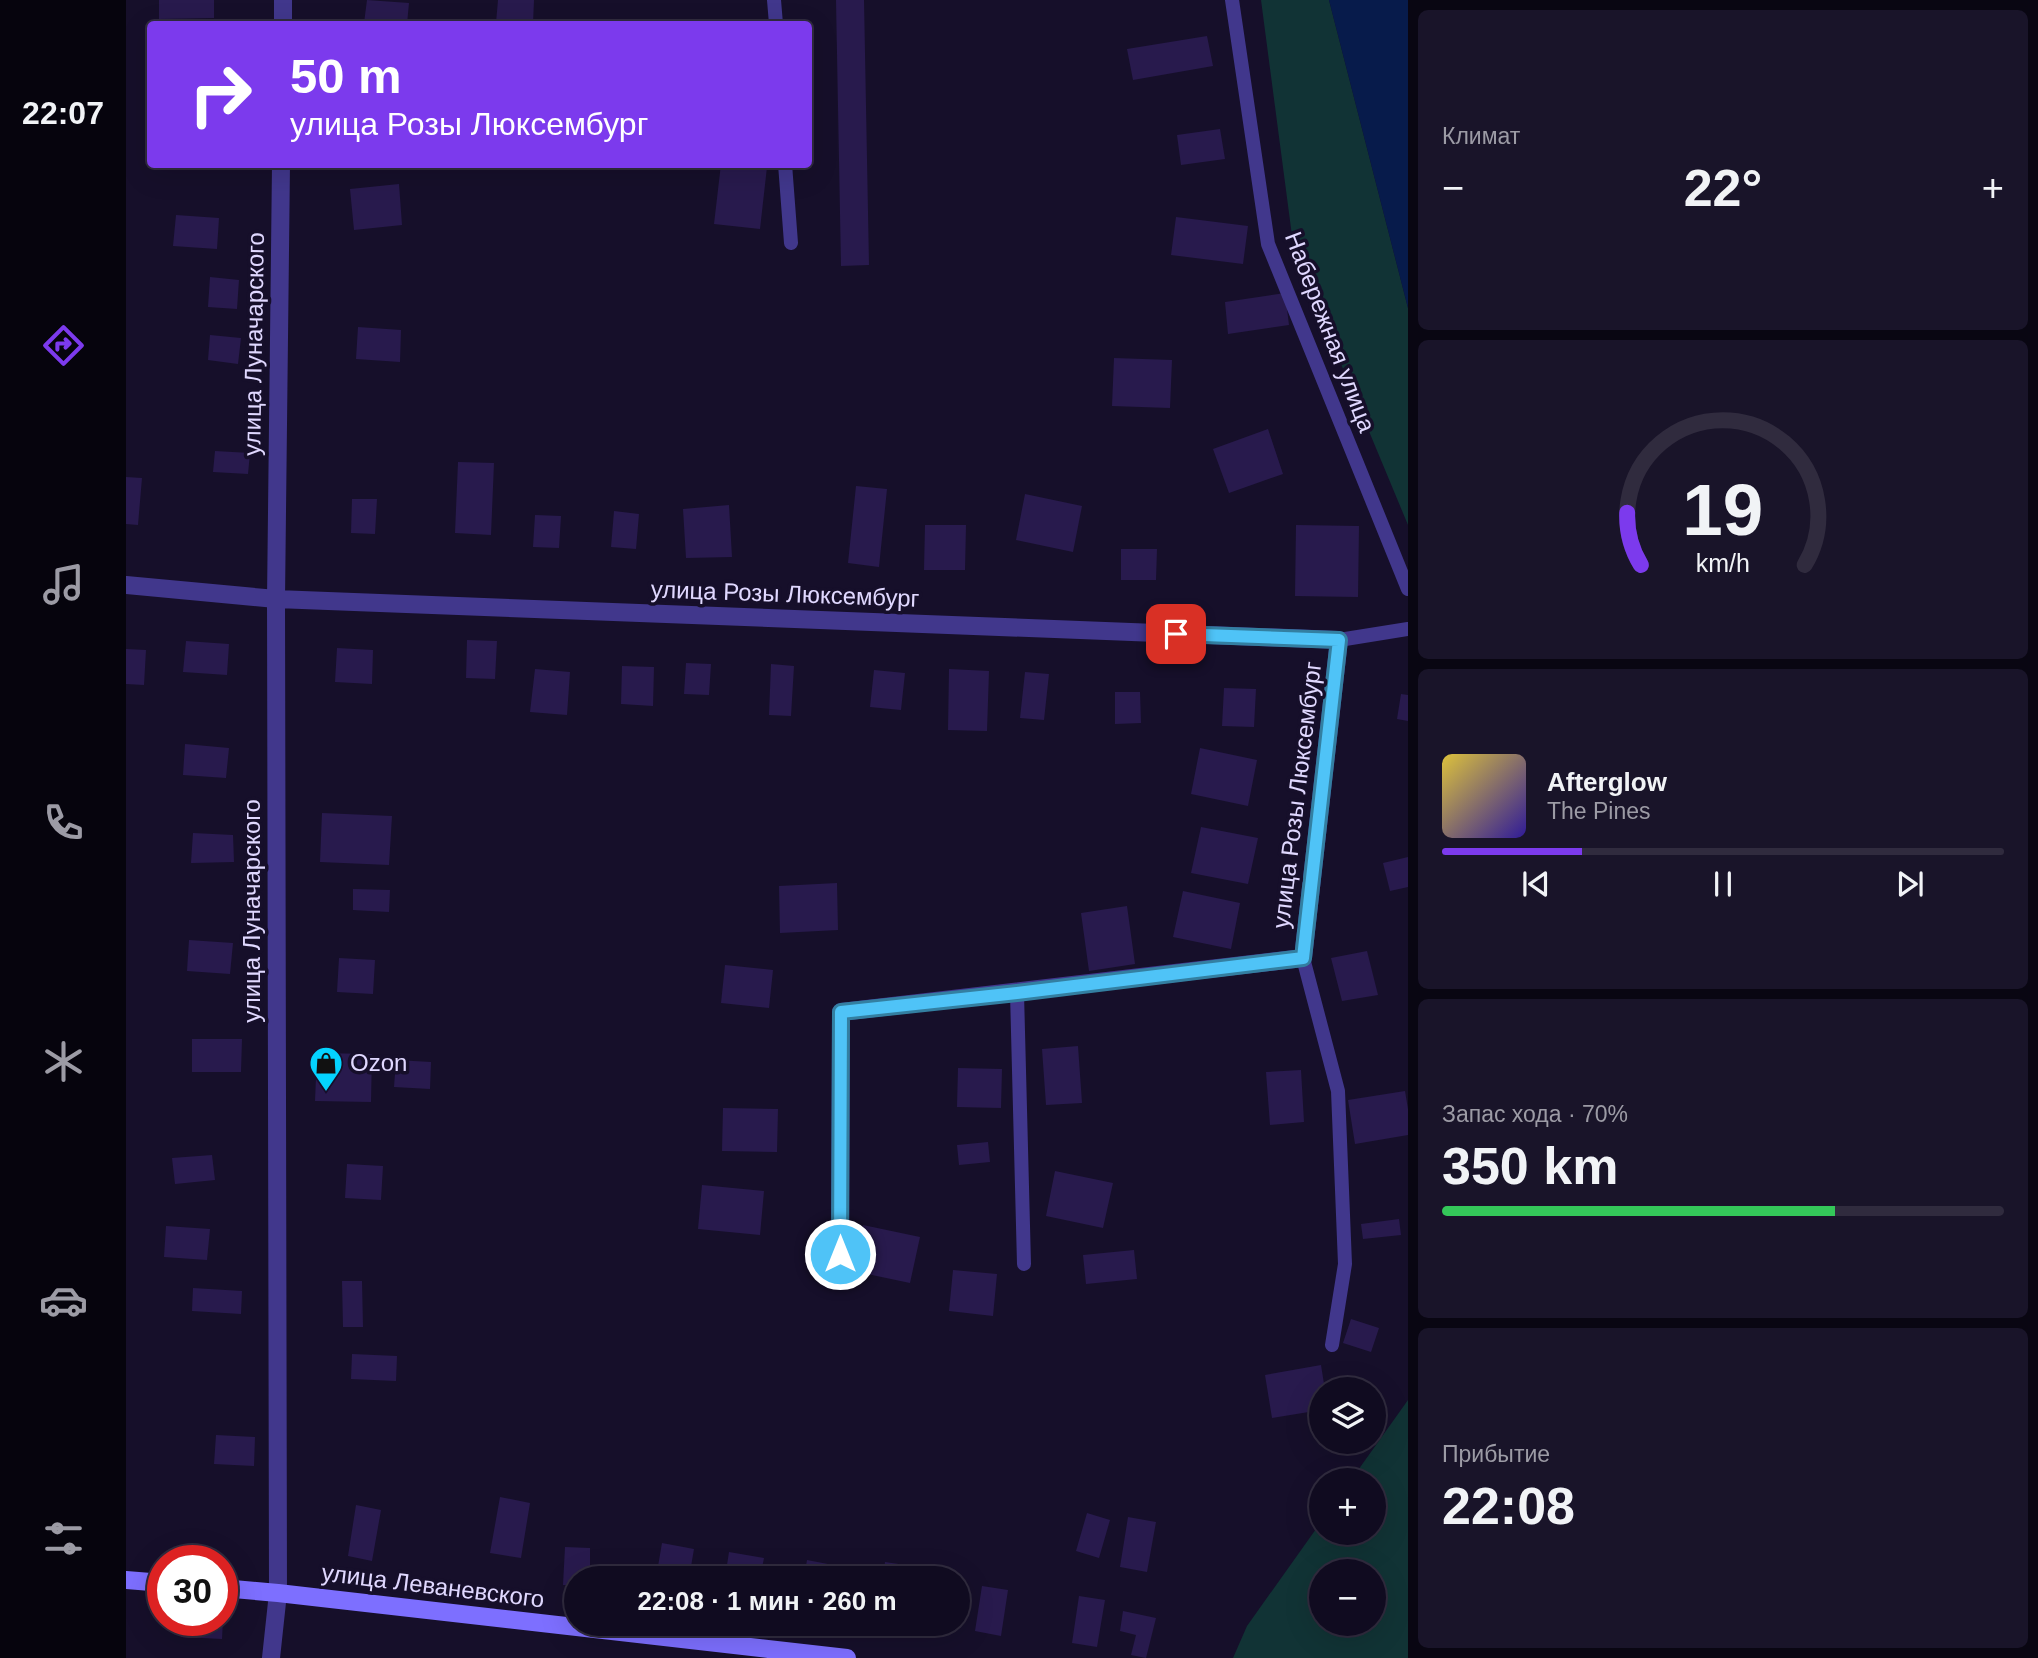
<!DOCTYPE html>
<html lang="ru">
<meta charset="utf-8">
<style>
:root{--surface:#100b20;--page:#191429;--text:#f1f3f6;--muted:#9c9ba5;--line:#302b3e;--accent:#7c3aed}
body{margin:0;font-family:Helvetica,sans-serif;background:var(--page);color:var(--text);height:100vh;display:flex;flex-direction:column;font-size:26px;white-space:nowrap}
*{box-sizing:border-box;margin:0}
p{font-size:23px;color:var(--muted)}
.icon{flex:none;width:38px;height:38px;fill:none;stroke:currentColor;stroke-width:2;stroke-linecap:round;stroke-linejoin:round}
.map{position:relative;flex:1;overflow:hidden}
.side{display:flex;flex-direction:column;gap:10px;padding:10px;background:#090612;width:630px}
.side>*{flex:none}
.top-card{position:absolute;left:21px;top:21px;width:665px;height:147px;border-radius:7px;box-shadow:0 7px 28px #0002,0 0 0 2px var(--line);background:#7c3aed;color:#fff;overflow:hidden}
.buttons{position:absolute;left:1183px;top:1377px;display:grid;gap:14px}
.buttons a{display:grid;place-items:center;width:77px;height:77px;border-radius:50%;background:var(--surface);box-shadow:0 7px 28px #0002,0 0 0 2px var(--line);font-size:35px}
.speed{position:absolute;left:21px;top:1545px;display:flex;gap:14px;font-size:35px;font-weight:700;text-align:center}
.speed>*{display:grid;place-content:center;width:91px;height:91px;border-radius:50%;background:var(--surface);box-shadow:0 7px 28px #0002,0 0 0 2px var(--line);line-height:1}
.speed .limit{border:10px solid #d22;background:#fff;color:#111}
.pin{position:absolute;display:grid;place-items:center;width:60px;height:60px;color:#fff;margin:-30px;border-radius:14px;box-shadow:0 4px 10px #0006}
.me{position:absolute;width:77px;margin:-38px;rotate:0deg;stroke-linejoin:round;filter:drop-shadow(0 0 5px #0008)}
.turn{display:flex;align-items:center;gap:24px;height:147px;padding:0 28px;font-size:32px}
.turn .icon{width:91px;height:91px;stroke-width:2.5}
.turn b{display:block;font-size:49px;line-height:60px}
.big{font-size:52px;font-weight:700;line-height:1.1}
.side .card{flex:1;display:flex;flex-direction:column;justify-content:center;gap:10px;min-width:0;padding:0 24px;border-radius:10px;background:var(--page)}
.side .dial{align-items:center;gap:0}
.dial svg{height:182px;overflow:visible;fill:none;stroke:var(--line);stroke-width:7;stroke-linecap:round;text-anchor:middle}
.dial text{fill:var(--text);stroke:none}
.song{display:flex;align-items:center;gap:21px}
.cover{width:84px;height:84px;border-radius:10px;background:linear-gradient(135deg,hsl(50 70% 55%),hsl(250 70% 35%))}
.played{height:7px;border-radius:4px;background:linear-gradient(90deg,var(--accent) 25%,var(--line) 25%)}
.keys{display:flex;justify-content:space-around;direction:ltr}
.heat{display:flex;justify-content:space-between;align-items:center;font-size:38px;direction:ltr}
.charge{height:10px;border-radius:5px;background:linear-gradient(90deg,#34c759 70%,var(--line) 0)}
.trip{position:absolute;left:438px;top:1566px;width:406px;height:70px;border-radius:35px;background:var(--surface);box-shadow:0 7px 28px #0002,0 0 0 2px var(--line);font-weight:700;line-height:70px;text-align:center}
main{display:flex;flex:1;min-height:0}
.menu{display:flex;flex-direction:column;width:126px;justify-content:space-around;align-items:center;background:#06040d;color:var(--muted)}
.menu .icon{width:49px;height:49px}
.menu .on{color:var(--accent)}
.menu b{font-size:32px;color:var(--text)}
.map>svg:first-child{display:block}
</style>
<main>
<nav class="menu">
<b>22:07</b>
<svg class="icon on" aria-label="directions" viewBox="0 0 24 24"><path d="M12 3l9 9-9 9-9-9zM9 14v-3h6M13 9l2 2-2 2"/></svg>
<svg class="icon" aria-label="music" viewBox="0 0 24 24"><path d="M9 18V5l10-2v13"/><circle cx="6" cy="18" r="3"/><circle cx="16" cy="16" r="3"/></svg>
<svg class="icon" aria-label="phone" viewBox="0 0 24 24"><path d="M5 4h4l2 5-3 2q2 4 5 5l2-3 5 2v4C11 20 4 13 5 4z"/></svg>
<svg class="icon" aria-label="climate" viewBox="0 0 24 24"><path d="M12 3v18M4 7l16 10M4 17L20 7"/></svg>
<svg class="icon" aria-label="car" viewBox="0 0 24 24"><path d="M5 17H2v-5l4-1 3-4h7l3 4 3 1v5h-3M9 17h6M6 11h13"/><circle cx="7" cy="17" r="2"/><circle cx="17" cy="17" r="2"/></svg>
<svg class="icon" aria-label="filters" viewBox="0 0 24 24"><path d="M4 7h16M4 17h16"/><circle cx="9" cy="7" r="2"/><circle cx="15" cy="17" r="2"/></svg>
</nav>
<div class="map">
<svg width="1282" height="1658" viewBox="0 0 1282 1658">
<rect width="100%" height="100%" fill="#160f2a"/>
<path fill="#113335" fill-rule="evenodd" d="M1135,0H1203L1282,308V525L1168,251Z
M1282,1400V1658H1107L1121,1626L1195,1522V1533H1248V1480H1225ZM1195,1572H1248V1624H1195Z"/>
<path fill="#071b4b" d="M1203,0H1282V308Z"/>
<path fill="#281a4d" d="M33,0H88V18L33,19Z
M241,0L283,3L281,24L238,23Z
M372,0H408L407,24L370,23Z
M710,0H738L743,265L715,266Z
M1081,36L1087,66L1007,80L1001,49Z
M1094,129L1099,159L1055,165L1051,135Z
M595,164L641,167L634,229L588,224Z
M273,184L276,225L228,230L224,189Z
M50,215L93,218L91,249L47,246Z
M1050,217L1122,226L1117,264L1045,255Z
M84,277L113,280L111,309L82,307Z
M1159,293L1163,325L1102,334L1099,302Z
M232,327L275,330L274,362L230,359Z
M84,335L115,338L112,364L82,360Z
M988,358L1046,360L1044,408L986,406Z
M1142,429L1157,474L1103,493L1087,449Z
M89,451L124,453L122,474L87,472Z
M332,462L368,463L365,535L329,533Z
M0,477L16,478L12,525L0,524Z
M730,486L761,489L753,567L722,563Z
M899,494L956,506L947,552L890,540Z
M226,499H251L249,534L225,533Z
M603,505L606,557L560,558L557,509Z
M488,511L513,514L510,549L485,547Z
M409,515L435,516L433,548L407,547Z
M799,525H840L839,570H798Z
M1170,525L1233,526L1232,597L1169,596Z
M995,549H1031L1030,580H995Z
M341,640L371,641L369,679L340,678Z
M60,641L103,644L101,675L57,672Z
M211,648L247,650L246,684L209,682Z
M0,649L20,650L18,685L0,684Z
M560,663L585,664L583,695L558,694Z
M645,664L668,666L665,716L643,715Z
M496,666L528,667L527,706L495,704Z
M409,669L444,672L441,715L404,712Z
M823,669L863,671L861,731L822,730Z
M748,670L779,673L775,710L744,707Z
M899,672L923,674L918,720L894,718Z
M1098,688L1130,689L1128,727L1096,726Z
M989,692H1014L1015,723L989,724Z
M1275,694L1282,695V721L1271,719Z
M59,744L103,748L100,778L57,775Z
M1074,748L1131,760L1122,806L1065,794Z
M196,813L266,816L263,865L194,862Z
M1075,827L1132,838L1122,884L1065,873Z
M67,833L107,835L108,862L65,863Z
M1282,857V887L1264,891L1257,863Z
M711,883L712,930L654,933L653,886Z
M227,889L264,890L263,912L227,910Z
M1057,891L1114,903L1105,949L1047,937Z
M1001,906L1009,964L963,971L955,913Z
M63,940L107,943L104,974L61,971Z
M1241,951L1252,995L1216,1001L1205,958Z
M213,958L249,960L247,994L211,992Z
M599,965L647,970L643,1008L595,1003Z
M66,1039H116L115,1072H66Z
M952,1046L956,1103L920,1105L916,1049Z
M191,1053L246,1054L245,1102L189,1101Z
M270,1060L305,1062L304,1089L268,1087Z
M832,1068L876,1069L875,1108L831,1107Z
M1175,1070L1178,1122L1144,1125L1140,1072Z
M1279,1091L1282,1109V1135L1229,1144L1222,1100Z
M597,1108L652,1109L651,1152L596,1151Z
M862,1142L864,1162L833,1165L831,1145Z
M86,1155L89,1180L49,1184L46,1158Z
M221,1164L257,1166L255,1200L219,1198Z
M929,1171L987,1183L977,1228L920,1216Z
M576,1185L638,1191L634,1235L572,1229Z
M1273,1219L1275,1235L1237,1239L1235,1224Z
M737,1225L794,1237L784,1283L727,1271Z
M40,1226L84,1229L81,1260L38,1257Z
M1008,1250L1011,1279L960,1284L957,1255Z
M827,1270L871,1274L867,1316L823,1311Z
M216,1281H236L237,1327H217Z
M67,1288L116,1291L115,1314L66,1311Z
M1225,1319L1253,1328L1245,1352L1217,1343Z
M226,1354L271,1356L270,1381L225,1379Z
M1195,1365L1199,1390H1195V1410L1146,1418L1139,1375Z
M90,1435L129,1437L128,1466L88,1464Z
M374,1497L404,1503L395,1558L364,1553Z
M230,1505L255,1510L246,1561L222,1556Z
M961,1513L984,1520L973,1558L950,1551Z
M1002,1517L1030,1522L1021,1572L994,1567Z
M536,1543L568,1549L563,1578H530Z
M439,1547L464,1548V1578H450V1585H437Z
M603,1552L638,1558L634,1578H599Z
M681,1560L707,1565L705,1578H678Z
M759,1562L793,1567L791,1578H757Z
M856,1586L882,1590L875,1636L849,1631Z
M953,1596L979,1600L971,1647L946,1643Z
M997,1611L1030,1618L1020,1658L1005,1655L1010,1635L994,1631Z
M56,1620H97L96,1639L55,1637Z"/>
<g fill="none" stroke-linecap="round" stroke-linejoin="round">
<path stroke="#41378c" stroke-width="14" d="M648,0L650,24
M1106,0L1142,244L1282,589
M659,164L665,243
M1213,640L1282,629
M1177,958L1212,1091L1219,1264L1206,1345
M891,993L898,1264"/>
<path stroke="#41378c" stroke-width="18" d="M157,24V0
M0,585L150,599L1213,640L1177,958L715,1012L714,1254
M145,1658L152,1593L150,599L155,164"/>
<path stroke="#7d6fff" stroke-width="18" d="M0,1580L37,1583
M96,1588L152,1593L721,1658"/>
</g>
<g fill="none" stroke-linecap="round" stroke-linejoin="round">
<defs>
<path id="route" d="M714,1254L715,1012L891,993L1177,958L1213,640L1050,634"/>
</defs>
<use href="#route" stroke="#337fa1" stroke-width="18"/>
<use href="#route" stroke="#4fc3f7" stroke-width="12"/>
</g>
<defs>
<symbol id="shop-pin" viewBox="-11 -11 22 30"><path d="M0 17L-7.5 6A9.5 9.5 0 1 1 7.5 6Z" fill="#04d3ff" stroke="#160f2a"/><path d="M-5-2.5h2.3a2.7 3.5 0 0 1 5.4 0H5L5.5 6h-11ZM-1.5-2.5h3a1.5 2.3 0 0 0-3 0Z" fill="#111"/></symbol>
</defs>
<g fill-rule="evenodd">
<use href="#shop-pin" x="181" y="1044" width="38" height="52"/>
</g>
<g text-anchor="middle" stroke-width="7" stroke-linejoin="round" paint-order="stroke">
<g font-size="24" fill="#e0d8ff" stroke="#160f2a">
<text transform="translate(1204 332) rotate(69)" y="8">Набережная улица</text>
<text transform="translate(128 344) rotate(-89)" y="8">улица Луначарского</text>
<text transform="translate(659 594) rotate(2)" y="8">улица Розы Люксембург</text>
<text transform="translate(1171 795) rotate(-83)" y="8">улица Розы Люксембург</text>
<text transform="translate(126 911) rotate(-90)" y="8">улица Луначарского</text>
<text transform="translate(307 1586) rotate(7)" y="8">улица Леваневского</text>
</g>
<g font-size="24" fill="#e0d8ff" stroke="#160f2a" text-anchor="start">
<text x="224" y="1071">Ozon</text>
</g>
</g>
</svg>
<div class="buttons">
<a><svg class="icon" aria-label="layers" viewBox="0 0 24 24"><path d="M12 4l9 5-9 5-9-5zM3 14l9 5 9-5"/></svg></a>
<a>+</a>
<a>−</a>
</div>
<div class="speed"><div class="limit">30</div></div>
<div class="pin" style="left:1050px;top:634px;background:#d93025"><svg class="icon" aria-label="arrive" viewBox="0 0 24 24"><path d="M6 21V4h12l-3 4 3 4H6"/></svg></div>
<svg class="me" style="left:714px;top:1254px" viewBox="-20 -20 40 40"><circle r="17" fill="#4fc3f7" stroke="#fff" stroke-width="3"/><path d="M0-11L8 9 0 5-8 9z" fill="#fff"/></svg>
<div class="trip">22:08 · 1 мин · 260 m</div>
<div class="top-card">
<div class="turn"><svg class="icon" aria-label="right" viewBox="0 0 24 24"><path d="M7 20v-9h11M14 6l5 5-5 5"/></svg><div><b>50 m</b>улица Розы Люксембург</div></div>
</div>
</div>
<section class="side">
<div class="card"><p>Климат</p>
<div class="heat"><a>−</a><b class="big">22°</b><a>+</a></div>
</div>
<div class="card dial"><svg viewBox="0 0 100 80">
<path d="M14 69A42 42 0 1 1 86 69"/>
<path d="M14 69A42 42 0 0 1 8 46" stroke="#7c3aed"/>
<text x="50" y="56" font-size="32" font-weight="700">19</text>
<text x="50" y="72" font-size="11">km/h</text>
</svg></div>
<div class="card">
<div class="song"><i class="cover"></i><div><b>Afterglow</b><p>The Pines</p></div></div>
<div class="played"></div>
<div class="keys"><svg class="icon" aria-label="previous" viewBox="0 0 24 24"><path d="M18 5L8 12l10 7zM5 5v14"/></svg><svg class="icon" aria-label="pause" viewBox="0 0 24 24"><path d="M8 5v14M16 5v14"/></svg><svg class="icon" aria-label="next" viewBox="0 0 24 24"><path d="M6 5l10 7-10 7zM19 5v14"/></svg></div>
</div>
<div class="card"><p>Запас хода · 70%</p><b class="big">350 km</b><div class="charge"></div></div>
<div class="card"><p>Прибытие</p><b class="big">22:08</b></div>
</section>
</main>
